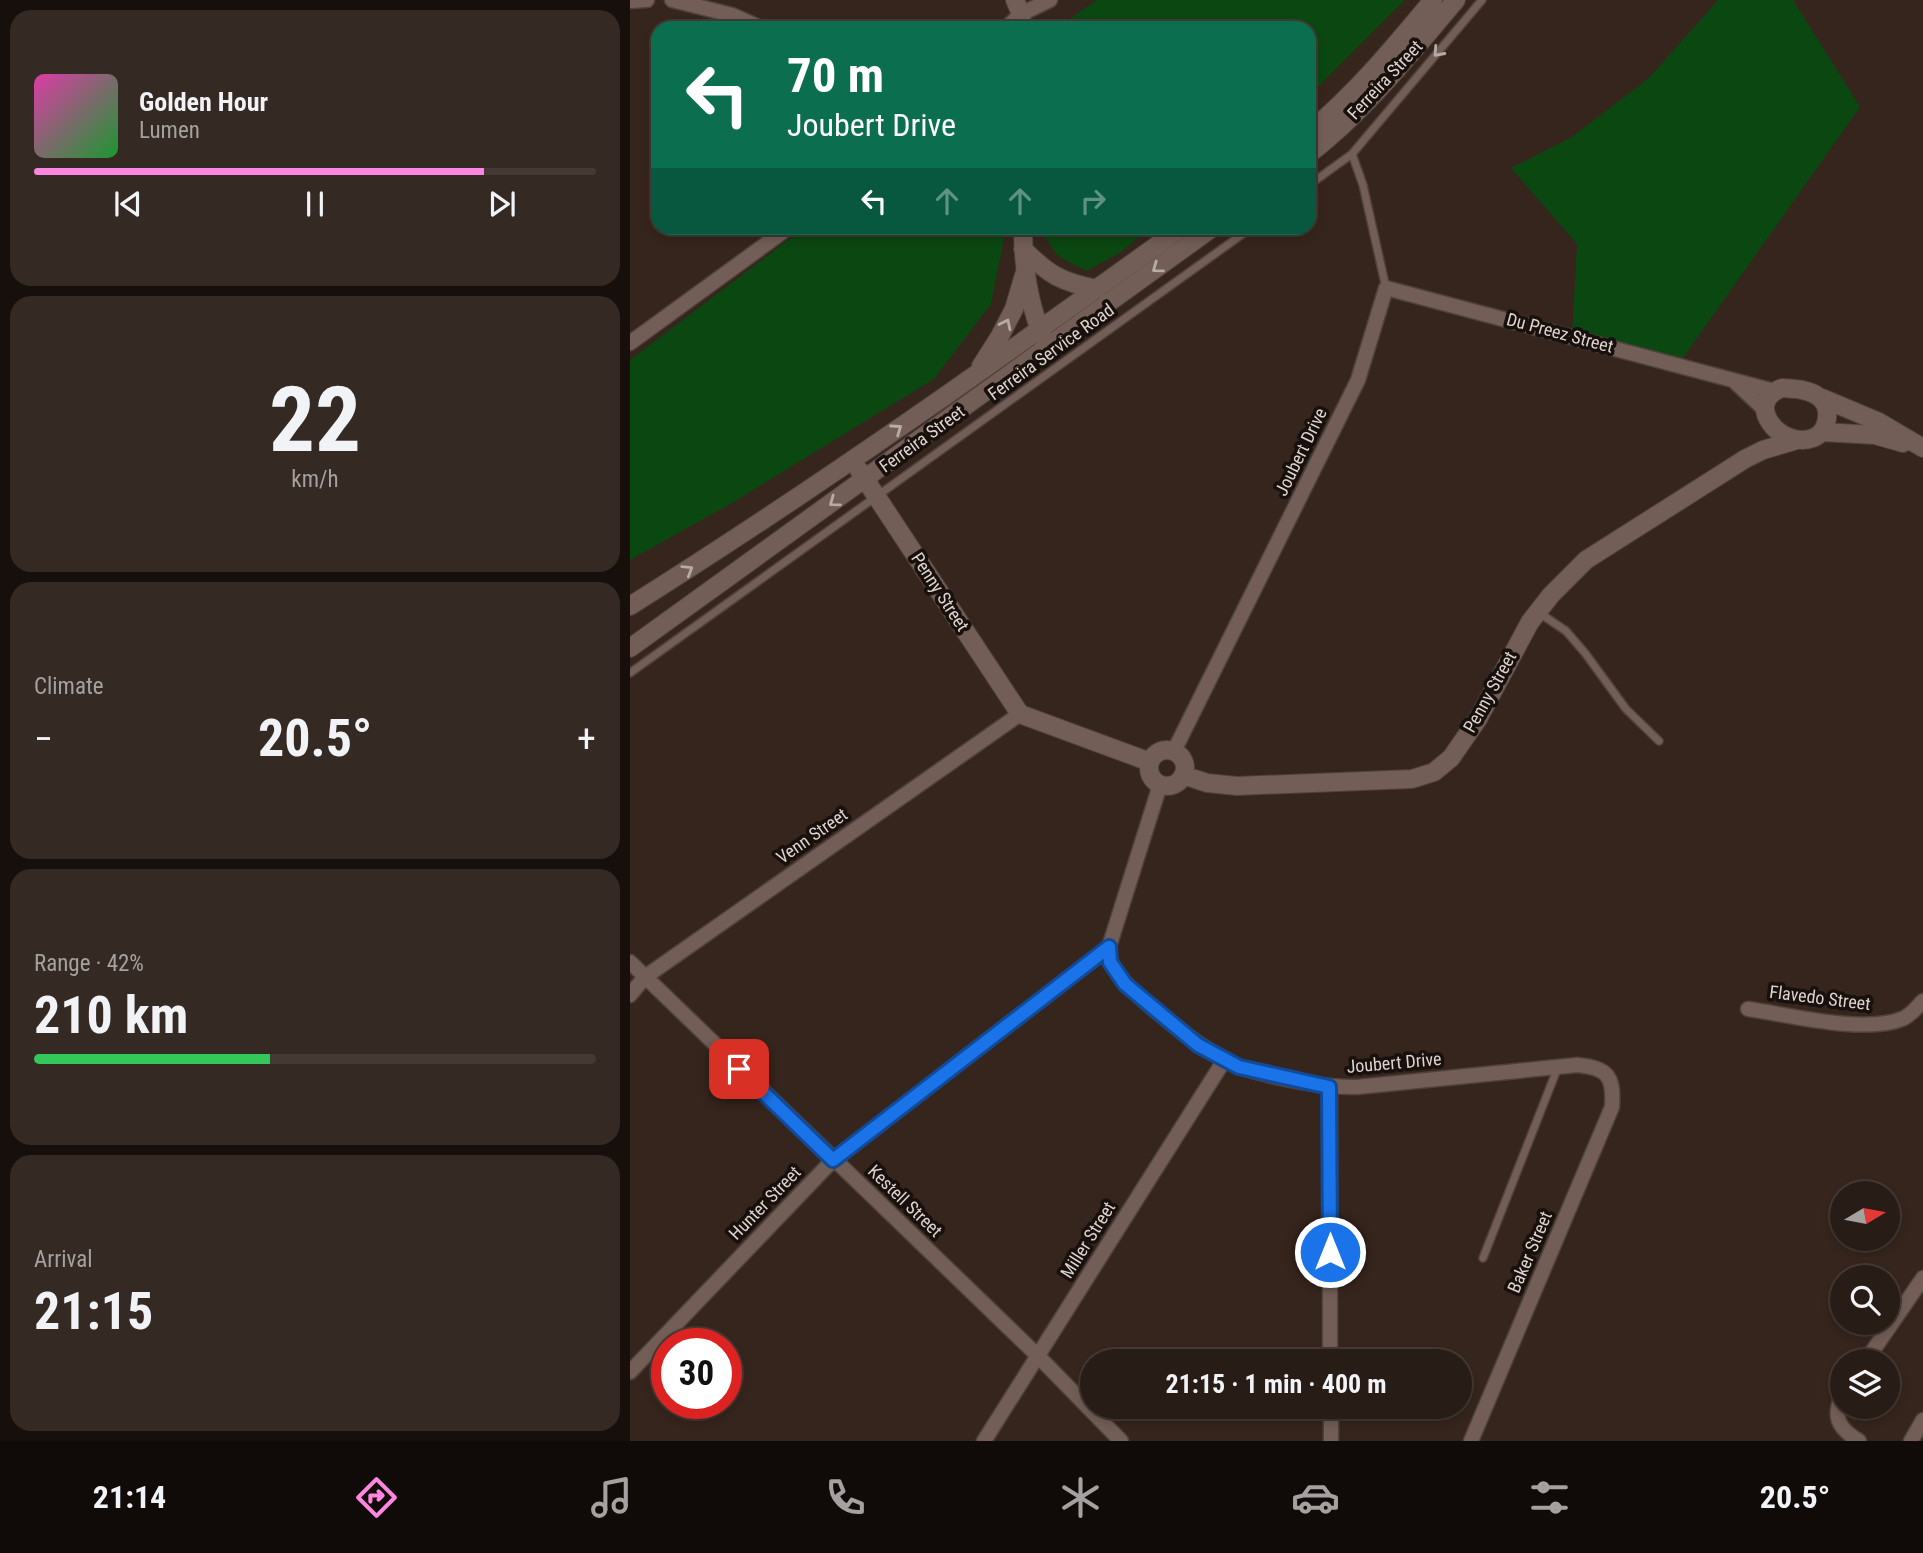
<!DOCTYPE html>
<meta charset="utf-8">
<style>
:root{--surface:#281c16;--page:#342923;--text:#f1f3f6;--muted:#a5a1a1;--line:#443a35;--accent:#fe85e0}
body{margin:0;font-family:"Roboto Condensed",sans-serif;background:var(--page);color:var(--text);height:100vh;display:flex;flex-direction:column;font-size:26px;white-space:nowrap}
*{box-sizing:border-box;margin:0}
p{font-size:23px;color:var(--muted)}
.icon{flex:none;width:38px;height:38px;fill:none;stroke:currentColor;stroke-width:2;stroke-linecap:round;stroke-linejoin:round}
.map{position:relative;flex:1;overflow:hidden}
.sheet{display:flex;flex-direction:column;gap:10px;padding:10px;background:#160f0c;width:630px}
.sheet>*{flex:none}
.banner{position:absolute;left:21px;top:21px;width:665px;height:214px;border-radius:21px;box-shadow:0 4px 10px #0003,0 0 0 2px var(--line);background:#0b6e4f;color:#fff;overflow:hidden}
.needle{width:46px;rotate:80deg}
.fabs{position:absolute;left:1200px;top:1181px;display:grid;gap:14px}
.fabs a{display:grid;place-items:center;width:70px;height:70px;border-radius:50%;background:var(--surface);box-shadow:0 4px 10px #0003,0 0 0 2px var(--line);font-size:35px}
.speed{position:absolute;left:21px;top:1328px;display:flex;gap:14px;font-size:35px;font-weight:700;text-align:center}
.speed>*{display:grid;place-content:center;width:91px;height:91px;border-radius:50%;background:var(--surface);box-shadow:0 4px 10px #0003,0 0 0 2px var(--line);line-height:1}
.speed .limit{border:10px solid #d22;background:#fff;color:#111}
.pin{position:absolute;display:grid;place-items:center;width:60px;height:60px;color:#fff;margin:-30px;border-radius:14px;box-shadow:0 4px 10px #0006}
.me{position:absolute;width:77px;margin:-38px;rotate:0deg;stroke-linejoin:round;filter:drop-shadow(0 0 5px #0008)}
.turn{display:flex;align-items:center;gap:24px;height:147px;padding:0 21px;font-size:32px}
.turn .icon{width:91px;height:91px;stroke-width:2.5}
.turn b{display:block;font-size:49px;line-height:60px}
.lanes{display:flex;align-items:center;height:66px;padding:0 21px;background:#0003;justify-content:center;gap:35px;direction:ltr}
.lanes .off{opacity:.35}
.big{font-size:52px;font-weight:700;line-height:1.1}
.sheet .widget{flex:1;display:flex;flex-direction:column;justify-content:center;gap:10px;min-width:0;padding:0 24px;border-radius:21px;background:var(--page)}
.sheet .dial{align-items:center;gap:0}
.dial b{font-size:91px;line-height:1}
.song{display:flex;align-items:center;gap:21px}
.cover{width:84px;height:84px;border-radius:10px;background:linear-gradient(135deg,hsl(320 70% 55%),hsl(130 70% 35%))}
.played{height:7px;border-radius:4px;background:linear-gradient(90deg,var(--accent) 80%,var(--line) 80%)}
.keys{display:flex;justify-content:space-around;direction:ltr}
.heat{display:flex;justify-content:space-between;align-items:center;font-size:38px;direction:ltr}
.charge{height:10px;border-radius:5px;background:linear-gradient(90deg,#34c759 42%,var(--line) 0)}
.trip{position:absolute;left:450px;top:1349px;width:392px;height:70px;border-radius:35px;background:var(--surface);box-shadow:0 4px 10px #0003,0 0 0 2px var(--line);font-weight:700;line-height:70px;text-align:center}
.dock{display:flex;height:112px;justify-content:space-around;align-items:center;background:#100b09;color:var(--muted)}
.dock .icon{width:49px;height:49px}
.dock .active{color:var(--accent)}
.dock b{font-size:32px;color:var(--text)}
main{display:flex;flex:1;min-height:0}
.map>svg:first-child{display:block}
</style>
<main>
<section class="sheet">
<div class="widget">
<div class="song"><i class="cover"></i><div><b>Golden Hour</b><p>Lumen</p></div></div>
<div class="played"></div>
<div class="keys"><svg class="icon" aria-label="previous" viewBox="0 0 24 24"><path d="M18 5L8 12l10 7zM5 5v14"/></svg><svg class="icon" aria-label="pause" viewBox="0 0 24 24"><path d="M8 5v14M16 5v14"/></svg><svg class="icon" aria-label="next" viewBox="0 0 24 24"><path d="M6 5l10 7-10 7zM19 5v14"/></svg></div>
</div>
<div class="widget dial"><b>22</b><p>km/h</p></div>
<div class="widget"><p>Climate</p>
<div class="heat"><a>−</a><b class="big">20.5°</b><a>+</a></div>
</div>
<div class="widget"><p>Range · 42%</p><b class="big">210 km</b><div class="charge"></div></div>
<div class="widget"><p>Arrival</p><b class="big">21:15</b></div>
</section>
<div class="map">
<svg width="1293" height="1441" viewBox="0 0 1293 1441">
<rect width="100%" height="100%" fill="#36251d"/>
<path fill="#0b4711" d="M467,0H775L679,96V28H427Z
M1088,0H1163L1230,107L1048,365L942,337L947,244L881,168L942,137L1019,78Z
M174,228H521L488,254L456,271L428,256L412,233H375L361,304L304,379L102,503L0,560V360Z"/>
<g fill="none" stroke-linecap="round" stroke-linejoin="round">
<defs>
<path id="lane" d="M722,154L733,185L756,288
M679,185L722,154L852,0
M908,612L936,631L955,653L996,709L1029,741
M0,673L621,228
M853,1258L928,1067"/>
<path id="street" d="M42,0L102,15L131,28
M0,1L17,0
M376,28L391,14L420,0
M0,343L158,228
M1106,383L1135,410
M544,751L728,380L756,288L1144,391
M530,785L479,947C479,952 479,959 481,963C493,991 581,1057 610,1067C643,1078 693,1088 727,1087L947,1065C978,1068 984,1076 982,1107L841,1441
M0,962L407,1355L491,1441
M0,995L15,977L390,714
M1118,1009C1160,1015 1233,1034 1272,1019C1280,1016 1287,1007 1293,1001
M700,1087V1362
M1235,1362L1293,1278
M0,1372L203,1160L479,947
M1213,1393C1202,1417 1208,1428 1229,1441
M701,1407V1441
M354,1441L595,1059
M1281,1441L1293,1420"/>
<path id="secondary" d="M385,0L391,14L392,28
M679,132C726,93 764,47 803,0
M679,154C735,111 780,54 826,0
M393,228C393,266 398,302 413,338
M393,249C419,275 431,282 467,289
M351,366L370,336L384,309L394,275
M1152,388C1164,389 1179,389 1189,397C1202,407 1199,432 1183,438C1151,450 1112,403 1152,388Z
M1192,398L1249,422L1293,448
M1192,432L1245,435L1273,443
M229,470L390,714L520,762
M0,606C189,487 371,358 551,228
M0,648L582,228
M519 768a18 18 0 1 1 36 0a18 18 0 1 1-36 0Z
M553,775L577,783L607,786L782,779L804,772L821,758L848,719L900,622L921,595L956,560L1115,459L1133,450L1167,440"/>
</defs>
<use href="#lane" stroke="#4f413b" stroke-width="10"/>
<use href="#street" stroke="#4f413b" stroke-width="17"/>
<use href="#secondary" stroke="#4f413b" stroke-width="20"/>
<use href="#lane" stroke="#725e56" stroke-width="7"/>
<use href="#street" stroke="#725e56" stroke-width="14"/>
<use href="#secondary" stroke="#725e56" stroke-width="18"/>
</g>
<defs><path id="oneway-chevron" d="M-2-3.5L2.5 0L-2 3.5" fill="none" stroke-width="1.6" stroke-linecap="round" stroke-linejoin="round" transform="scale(1.75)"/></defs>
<g stroke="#b8aaa4">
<use href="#oneway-chevron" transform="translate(808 52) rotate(132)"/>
<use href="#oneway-chevron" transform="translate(527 268) rotate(144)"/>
<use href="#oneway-chevron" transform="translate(376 324) rotate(-64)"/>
<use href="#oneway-chevron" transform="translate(267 429) rotate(-35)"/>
<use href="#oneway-chevron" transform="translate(204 502) rotate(144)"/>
<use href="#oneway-chevron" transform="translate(58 570) rotate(-32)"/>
</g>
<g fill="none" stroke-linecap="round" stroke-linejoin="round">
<defs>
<path id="route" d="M109,1069L203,1160L479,947L480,962L495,984L568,1045L609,1067L699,1087L700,1252"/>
</defs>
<use href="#route" stroke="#114b97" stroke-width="18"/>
<use href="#route" stroke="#1a73e8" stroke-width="12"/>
</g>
<g text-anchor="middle" stroke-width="7" stroke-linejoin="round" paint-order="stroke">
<g font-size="18" fill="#ded3ce" stroke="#18100d">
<text transform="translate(755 80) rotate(-47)" y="6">Ferreira Street</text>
<text transform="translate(930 333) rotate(15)" y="6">Du Preez Street</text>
<text transform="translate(421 352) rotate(-36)" y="6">Ferreira Service Road</text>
<text transform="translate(292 439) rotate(-36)" y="6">Ferreira Street</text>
<text transform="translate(671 452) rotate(-64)" y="6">Joubert Drive</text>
<text transform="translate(310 592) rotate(57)" y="6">Penny Street</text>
<text transform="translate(860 692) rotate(-61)" y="6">Penny Street</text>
<text transform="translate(182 836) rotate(-35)" y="6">Venn Street</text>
<text transform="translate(1190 998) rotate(7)" y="6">Flavedo Street</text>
<text transform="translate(764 1063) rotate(-5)" y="6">Joubert Drive</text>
<text transform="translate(275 1201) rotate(44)" y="6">Kestell Street</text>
<text transform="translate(135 1203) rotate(-46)" y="6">Hunter Street</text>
<text transform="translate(458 1240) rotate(-58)" y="6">Miller Street</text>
<text transform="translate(900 1252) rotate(-67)" y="6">Baker Street</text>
</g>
</g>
</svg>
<div class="fabs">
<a><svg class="needle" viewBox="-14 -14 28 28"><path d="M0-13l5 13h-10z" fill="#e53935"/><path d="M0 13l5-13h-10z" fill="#a5a1a1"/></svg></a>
<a><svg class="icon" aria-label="search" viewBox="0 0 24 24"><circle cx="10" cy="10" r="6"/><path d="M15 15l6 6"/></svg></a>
<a><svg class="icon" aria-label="layers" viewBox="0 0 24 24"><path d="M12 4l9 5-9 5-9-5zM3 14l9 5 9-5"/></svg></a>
</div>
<div class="speed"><div class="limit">30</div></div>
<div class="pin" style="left:109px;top:1069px;background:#d93025"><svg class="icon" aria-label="arrive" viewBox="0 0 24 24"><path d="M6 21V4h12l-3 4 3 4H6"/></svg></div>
<svg class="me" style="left:700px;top:1252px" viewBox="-20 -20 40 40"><circle r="17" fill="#1a73e8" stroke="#fff" stroke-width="3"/><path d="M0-11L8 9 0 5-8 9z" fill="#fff"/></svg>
<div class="trip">21:15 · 1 min · 400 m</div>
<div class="banner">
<div class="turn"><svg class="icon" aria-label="left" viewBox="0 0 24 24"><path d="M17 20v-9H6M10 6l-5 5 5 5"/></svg><div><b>70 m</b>Joubert Drive</div></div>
<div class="lanes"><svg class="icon" aria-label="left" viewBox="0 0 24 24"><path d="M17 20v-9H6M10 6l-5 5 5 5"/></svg><svg class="icon off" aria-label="ahead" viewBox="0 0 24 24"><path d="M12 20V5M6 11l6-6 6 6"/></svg><svg class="icon off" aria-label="ahead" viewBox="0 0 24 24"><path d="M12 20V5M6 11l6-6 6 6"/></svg><svg class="icon off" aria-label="right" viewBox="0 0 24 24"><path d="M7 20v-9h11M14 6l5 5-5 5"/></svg></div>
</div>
</div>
</main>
<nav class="dock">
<b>21:14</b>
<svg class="icon active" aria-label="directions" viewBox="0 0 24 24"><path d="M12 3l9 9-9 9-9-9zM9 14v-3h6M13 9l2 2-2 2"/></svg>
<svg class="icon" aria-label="music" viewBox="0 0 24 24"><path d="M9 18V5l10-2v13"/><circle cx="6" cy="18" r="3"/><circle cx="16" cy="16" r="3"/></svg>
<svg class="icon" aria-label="phone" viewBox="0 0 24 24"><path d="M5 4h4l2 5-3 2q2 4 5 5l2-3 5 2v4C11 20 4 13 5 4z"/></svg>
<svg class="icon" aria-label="climate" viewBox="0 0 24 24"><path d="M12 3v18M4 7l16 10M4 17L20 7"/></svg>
<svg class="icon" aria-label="car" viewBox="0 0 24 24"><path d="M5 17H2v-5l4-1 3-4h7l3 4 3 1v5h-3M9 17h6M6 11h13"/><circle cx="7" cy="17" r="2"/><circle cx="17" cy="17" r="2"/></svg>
<svg class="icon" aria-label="filters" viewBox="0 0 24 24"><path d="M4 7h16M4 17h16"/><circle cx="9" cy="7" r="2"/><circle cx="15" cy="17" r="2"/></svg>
<b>20.5°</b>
</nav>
